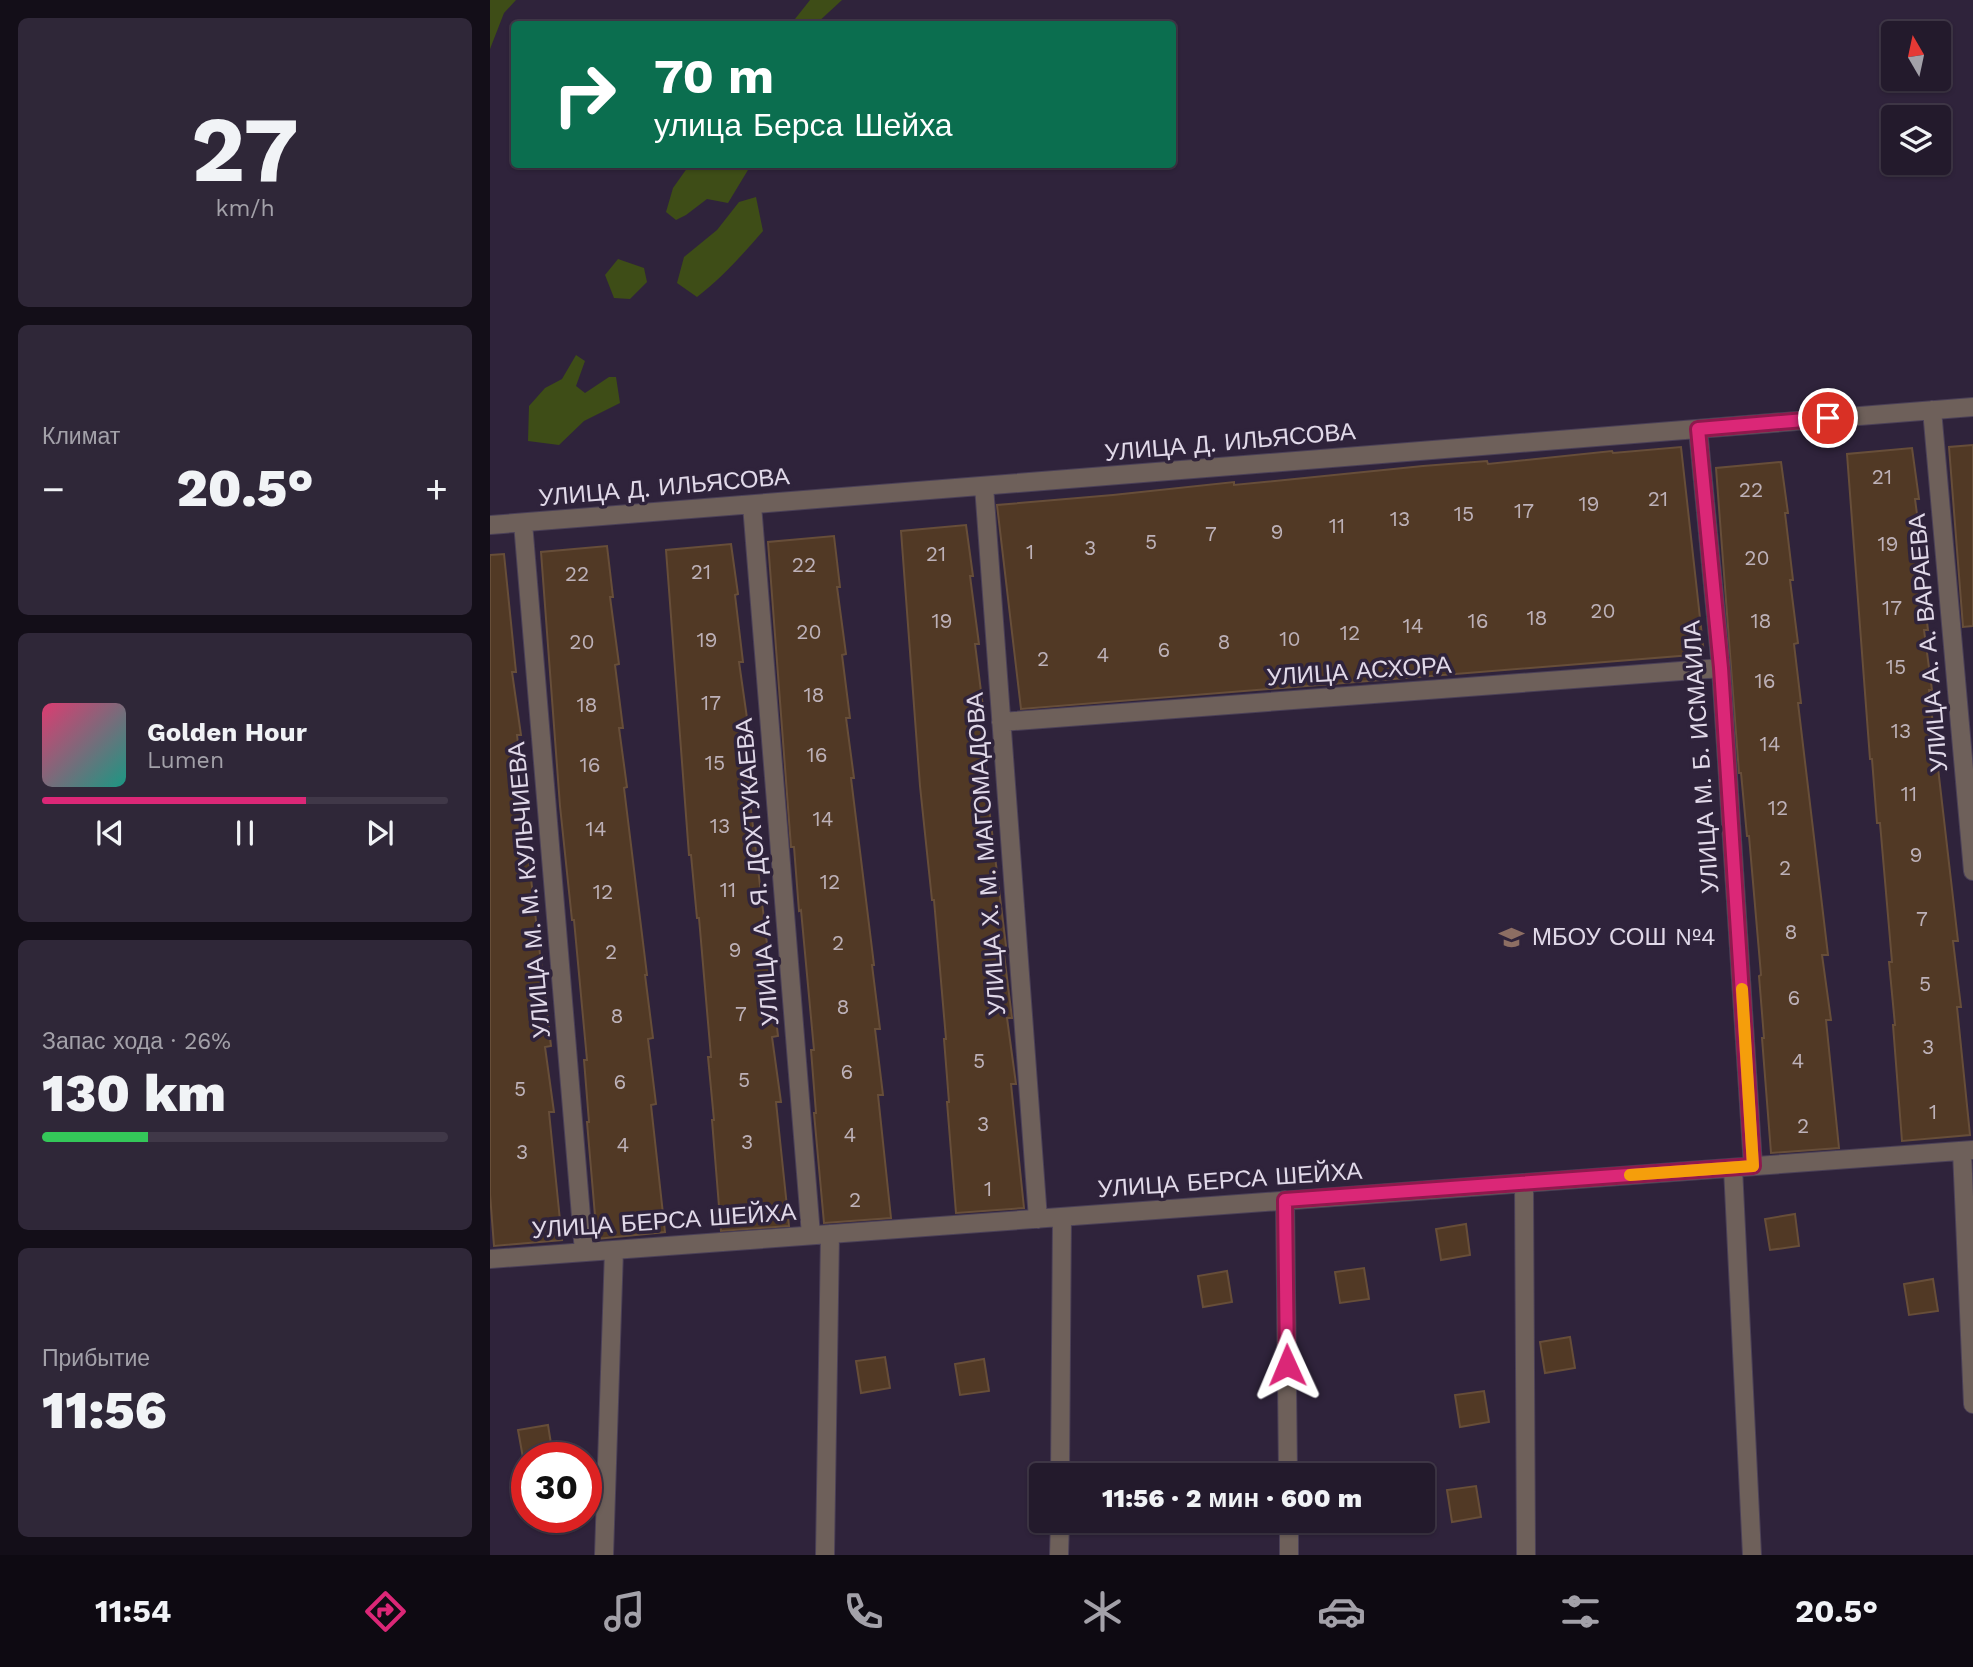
<!DOCTYPE html>
<html lang="ru">
<meta charset="utf-8">
<style>
:root{--surface:#231a2c;--page:#2f2738;--text:#f1f3f6;--muted:#a3a1a9;--line:#403848;--accent:#db2777}
body{margin:0;font-family:"Work Sans",sans-serif;background:var(--page);color:var(--text);height:100vh;display:flex;flex-direction:column;font-size:26px;white-space:nowrap}
*{box-sizing:border-box;margin:0}
p{font-size:23px;color:var(--muted)}
.icon{flex:none;width:38px;height:38px;fill:none;stroke:currentColor;stroke-width:2;stroke-linecap:round;stroke-linejoin:round}
.map{position:relative;flex:1;overflow:hidden}
.details{display:flex;flex-direction:column;gap:18px;padding:18px;background:#130e18;width:490px}
.details>*{flex:none}
.hud{position:absolute;left:21px;top:21px;width:665px;height:147px;border-radius:7px;box-shadow:0 2px 5px #0004,0 0 0 2px var(--line);background:#0b6e4f;color:#fff;overflow:hidden}
.needle{width:46px;rotate:351deg}
.controls{position:absolute;left:1391px;top:21px;display:grid;gap:14px}
.controls a{display:grid;place-items:center;width:70px;height:70px;border-radius:7px;background:var(--surface);box-shadow:0 2px 5px #0004,0 0 0 2px var(--line);font-size:35px}
.speed{position:absolute;left:21px;top:1442px;display:flex;gap:14px;font-size:35px;font-weight:700;text-align:center}
.speed>*{display:grid;place-content:center;width:91px;height:91px;border-radius:50%;background:var(--surface);box-shadow:0 2px 5px #0004,0 0 0 2px var(--line);line-height:1}
.speed .limit{border:10px solid #d22;background:#fff;color:#111}
.pin{position:absolute;display:grid;place-items:center;width:60px;height:60px;color:#fff;margin:-30px;border:4px solid #fff;border-radius:50%;box-shadow:0 2px 7px #0007}
.me{position:absolute;width:77px;margin:-38px;rotate:359deg;stroke-linejoin:round;filter:drop-shadow(0 0 5px #0008)}
.turn{display:flex;align-items:center;gap:24px;height:147px;padding:0 28px;font-size:32px}
.turn .icon{width:91px;height:91px;stroke-width:2.5}
.turn b{display:block;font-size:49px;line-height:60px}
.big{font-size:52px;font-weight:800;line-height:1.1}
.details .tile{flex:1;display:flex;flex-direction:column;justify-content:center;gap:10px;min-width:0;padding:0 24px;border-radius:10px;background:var(--page)}
.details .dial{align-items:center;gap:0}
.dial b{font-size:91px;line-height:1}
.song{display:flex;align-items:center;gap:21px}
.cover{width:84px;height:84px;border-radius:10px;background:linear-gradient(135deg,hsl(340 70% 55%),hsl(170 70% 35%))}
.played{height:7px;border-radius:4px;background:linear-gradient(90deg,var(--accent) 65%,var(--line) 65%)}
.keys{display:flex;justify-content:space-around;direction:ltr}
.heat{display:flex;justify-content:space-between;align-items:center;font-size:38px;direction:ltr}
.charge{height:10px;border-radius:5px;background:linear-gradient(90deg,#34c759 26%,var(--line) 0)}
.trip{position:absolute;left:539px;top:1463px;width:406px;height:70px;border-radius:7px;background:var(--surface);box-shadow:0 2px 5px #0004,0 0 0 2px var(--line);font-weight:800;line-height:70px;text-align:center}
.tabs{display:flex;height:112px;justify-content:space-around;align-items:center;background:#0e0a12;color:var(--muted)}
.tabs .icon{width:49px;height:49px}
.tabs .on{color:var(--accent)}
.tabs b{font-size:32px;color:var(--text)}
main{display:flex;flex:1;min-height:0}
.map>svg:first-child{display:block}
</style>
<main>
<section class="details">
<div class="tile dial"><b>27</b><p>km/h</p></div>
<div class="tile"><p>Климат</p>
<div class="heat"><a>−</a><b class="big">20.5°</b><a>+</a></div>
</div>
<div class="tile">
<div class="song"><i class="cover"></i><div><b>Golden Hour</b><p>Lumen</p></div></div>
<div class="played"></div>
<div class="keys"><svg class="icon" aria-label="previous" viewBox="0 0 24 24"><path d="M18 5L8 12l10 7zM5 5v14"/></svg><svg class="icon" aria-label="pause" viewBox="0 0 24 24"><path d="M8 5v14M16 5v14"/></svg><svg class="icon" aria-label="next" viewBox="0 0 24 24"><path d="M6 5l10 7-10 7zM19 5v14"/></svg></div>
</div>
<div class="tile"><p>Запас хода · 26%</p><b class="big">130 km</b><div class="charge"></div></div>
<div class="tile"><p>Прибытие</p><b class="big">11:56</b></div>
</section>
<div class="map">
<svg width="1483" height="1555" viewBox="0 0 1483 1555">
<rect width="100%" height="100%" fill="#2f233b"/>
<path fill="#3e4d17" d="M0,0H26L14,13L0,49Z
M320,0H352L326,24H301Z
M200,164H261V165L238,203L217,199L196,215L186,220L176,212L183,188Z
M266,197L273,231C252,255 232,278 207,297L187,283L194,257L227,230L249,202Z
M128,259L154,268L157,282L140,299L124,298L115,275Z
M86,355L95,361L86,386L95,393L119,377H126L130,403L94,421L69,445L38,441L39,406L55,388L72,379Z"/>
<path fill="#513925" stroke="#674e39" stroke-width="2" d="M1483,445V626L1473,627L1459,447Z
M1191,447L1214,654L531,709L507,505L623,495L744,482V485L933,466L997,461L998,464L1122,451L1123,453Z
M1422,448L1429,499H1425L1434,567H1430L1438,630H1434L1442,690H1439L1468,941H1463L1471,1007H1467L1480,1135L1412,1141L1403,1025H1405L1399,962H1402L1390,823H1387L1382,759H1380L1357,454Z
M1291,462L1298,513H1295L1303,580H1300L1308,643L1304,644L1311,703H1308L1338,955H1332L1341,1020H1336L1349,1148L1281,1153L1272,1038H1274L1269,976L1271,975L1259,836H1257L1251,773H1249L1226,468Z
M476,525L483,576H480L489,644H485L493,707H489L496,767H494L517,954H514L522,1018H517L526,1084H521L534,1208L466,1213L457,1102H459L454,1039H456L444,900H442L430,786L411,531Z
M344,536L350,587H347L356,654L352,655L360,718H356L364,778H361L384,965H382L390,1029H385L393,1095H388L401,1218L334,1223L324,1113H326L321,1050H324L311,910L309,911L304,847H301L278,542Z
M241,544L248,594L245,595L253,662H249L258,725L254,726L261,785H258L288,1036L282,1037L291,1102H286L299,1226L231,1231L222,1120H224L218,1057H221L209,918H207L201,855H199L176,550Z
M117,546L123,597H120L129,664L125,665L133,728H129L137,787L134,788L157,975H155L163,1038L158,1039L166,1104L161,1105L175,1232L107,1239L97,1122H99L94,1060H97L84,920H82L70,806L51,552Z
M14,554L26,672H22L31,735H27L34,795H31L61,1046L55,1047L64,1112H59L72,1240L4,1246L0,1194V555Z
M1305,1214L1309,1246L1280,1250L1275,1219Z
M976,1224L980,1255L951,1260L946,1229Z
M874,1268L879,1299L850,1303L845,1272Z
M737,1271L742,1302L713,1307L708,1276Z
M1443,1279L1448,1311L1419,1315L1414,1284Z
M1080,1337L1085,1368L1055,1373L1050,1342Z
M395,1357L400,1388L371,1393L366,1361Z
M494,1359L499,1391L470,1395L465,1364Z
M994,1391L999,1422L970,1427L965,1395Z
M58,1425L63,1456L33,1458L28,1430Z
M986,1486L991,1517L962,1522L957,1490Z"/>
<g fill="none" stroke-linecap="round" stroke-linejoin="round">
<defs>
<path id="minor" d="M1442,410L1483,871
M1208,429L1231,668L1263,1166
M494,486L548,1219
M262,505L321,1235
M33,523L94,1252
M0,525L1483,407
M511,722L1231,668
M1472,1151L1483,1404
M1243,1168L1262,1555
M1034,1183L1036,1555
M795,1200L798,1475
M0,1259L1483,1150
M570,1475L572,1217
M799,1521V1555
M114,1555L124,1250
M335,1555L340,1234
M569,1555L570,1521"/>
</defs>
<use href="#minor" stroke="#4b4057" stroke-width="20"/>
<use href="#minor" stroke="#6e605a" stroke-width="18"/>
</g>
<g fill="none" stroke-linecap="round" stroke-linejoin="round">
<defs>
<path id="route" d="M797,1365L795,1200L1263,1166L1231,668L1208,429L1338,418"/>
</defs>
<use href="#route" stroke="#8e194d" stroke-width="18"/>
<use href="#route" stroke="#db2777" stroke-width="12"/>
<path stroke="#f59e0b" stroke-width="12" d="M1140,1175L1263,1166L1252,989"/>
</g>
<defs>
<symbol id="school-bare" viewBox="-9 -9 18 18"><path d="M0-5L7-2L0 1L-7-2ZM-4 1L0 2.5L4 1V4Q0 6-4 4Z" fill="#8d6e63" stroke="#2f233b" stroke-width="2.5" paint-order="stroke"/></symbol>
</defs>
<g fill-rule="evenodd">
<use href="#school-bare" x="1004" y="920" width="35" height="35"/>
</g>
<g text-anchor="middle" stroke-width="7" stroke-linejoin="round" paint-order="stroke">
<g font-size="21" fill="#bdb1b8">
<text x="1392" y="484">21</text>
<text x="1261" y="497">22</text>
<text x="1168" y="506">21</text>
<text x="1099" y="511">19</text>
<text x="1034" y="518">17</text>
<text x="974" y="521">15</text>
<text x="910" y="526">13</text>
<text x="847" y="533">11</text>
<text x="787" y="539">9</text>
<text x="721" y="541">7</text>
<text x="661" y="549">5</text>
<text x="1398" y="551">19</text>
<text x="600" y="555">3</text>
<text x="540" y="559">1</text>
<text x="446" y="561">21</text>
<text x="1267" y="565">20</text>
<text x="314" y="572">22</text>
<text x="211" y="579">21</text>
<text x="87" y="581">22</text>
<text x="1402" y="615">17</text>
<text x="1113" y="618">20</text>
<text x="1047" y="625">18</text>
<text x="452" y="628">19</text>
<text x="988" y="628">16</text>
<text x="1271" y="628">18</text>
<text x="923" y="633">14</text>
<text x="319" y="639">20</text>
<text x="860" y="640">12</text>
<text x="800" y="646">10</text>
<text x="217" y="647">19</text>
<text x="92" y="649">20</text>
<text x="734" y="649">8</text>
<text x="674" y="657">6</text>
<text x="613" y="662">4</text>
<text x="553" y="666">2</text>
<text x="1406" y="674">15</text>
<text x="1275" y="688">16</text>
<text x="324" y="702">18</text>
<text x="221" y="710">17</text>
<text x="97" y="712">18</text>
<text x="1411" y="738">13</text>
<text x="1280" y="751">14</text>
<text x="327" y="762">16</text>
<text x="225" y="770">15</text>
<text x="100" y="772">16</text>
<text x="1419" y="801">11</text>
<text x="1288" y="815">12</text>
<text x="333" y="826">14</text>
<text x="230" y="833">13</text>
<text x="106" y="836">14</text>
<text x="1426" y="862">9</text>
<text x="1295" y="875">2</text>
<text x="340" y="889">12</text>
<text x="238" y="897">11</text>
<text x="113" y="899">12</text>
<text x="1432" y="926">7</text>
<text x="1301" y="939">8</text>
<text x="348" y="950">2</text>
<text x="245" y="957">9</text>
<text x="121" y="959">2</text>
<text x="1435" y="991">5</text>
<text x="1304" y="1005">6</text>
<text x="353" y="1014">8</text>
<text x="251" y="1021">7</text>
<text x="127" y="1023">8</text>
<text x="1438" y="1054">3</text>
<text x="489" y="1068">5</text>
<text x="1308" y="1068">4</text>
<text x="357" y="1079">6</text>
<text x="254" y="1087">5</text>
<text x="130" y="1089">6</text>
<text x="30" y="1096">5</text>
<text x="1443" y="1119">1</text>
<text x="493" y="1131">3</text>
<text x="1313" y="1133">2</text>
<text x="360" y="1142">4</text>
<text x="257" y="1149">3</text>
<text x="133" y="1152">4</text>
<text x="32" y="1159">3</text>
<text x="498" y="1196">1</text>
<text x="365" y="1207">2</text>
</g>
<g font-size="24" fill="#e1d9e9" stroke="#2f233b">
<text transform="translate(740 442) rotate(-5)" y="8">УЛИЦА Д. ИЛЬЯСОВА</text>
<text transform="translate(174 487) rotate(-5)" y="8">УЛИЦА Д. ИЛЬЯСОВА</text>
<text transform="translate(1438 643) rotate(-95)" y="8">УЛИЦА А. А. ВАРАЕВА</text>
<text transform="translate(869 671) rotate(-4)" y="8">УЛИЦА АСХОРА</text>
<text transform="translate(1211 757) rotate(-94)" y="8">УЛИЦА М. Б. ИСМАИЛА</text>
<text transform="translate(496 854) rotate(-94)" y="8">УЛИЦА Х. М. МАГОМАДОВА</text>
<text transform="translate(267 872) rotate(-95)" y="8">УЛИЦА А. Я. ДОХТУКАЕВА</text>
<text transform="translate(39 890) rotate(-95)" y="8">УЛИЦА М. М. КУЛЬЧИЕВА</text>
<text transform="translate(740 1180) rotate(-4)" y="8">УЛИЦА БЕРСА ШЕЙХА</text>
<text transform="translate(174 1221) rotate(-4)" y="8">УЛИЦА БЕРСА ШЕЙХА</text>
</g>
<g font-size="24" fill="#e1d9e9" stroke="#2f233b" text-anchor="start">
<text x="1042" y="945">МБОУ СОШ №4</text>
</g>
</g>
</svg>
<div class="controls">
<a><svg class="needle" viewBox="-14 -14 28 28"><path d="M0-13l5 13h-10z" fill="#e53935"/><path d="M0 13l5-13h-10z" fill="#a3a1a9"/></svg></a>
<a><svg class="icon" aria-label="layers" viewBox="0 0 24 24"><path d="M12 4l9 5-9 5-9-5zM3 14l9 5 9-5"/></svg></a>
</div>
<div class="speed"><div class="limit">30</div></div>
<div class="pin" style="left:1338px;top:418px;background:#d93025"><svg class="icon" aria-label="arrive" viewBox="0 0 24 24"><path d="M6 21V4h12l-3 4 3 4H6"/></svg></div>
<svg class="me" style="left:797px;top:1365px" viewBox="-20 -20 40 40"><path d="M0-17L14 15 0 8-14 15z" fill="#db2777" stroke="#fff" stroke-width="4"/></svg>
<div class="trip">11:56 · 2 мин · 600 m</div>
<div class="hud">
<div class="turn"><svg class="icon" aria-label="right" viewBox="0 0 24 24"><path d="M7 20v-9h11M14 6l5 5-5 5"/></svg><div><b>70 m</b>улица Берса Шейха</div></div>
</div>
</div>
</main>
<nav class="tabs">
<b>11:54</b>
<svg class="icon on" aria-label="directions" viewBox="0 0 24 24"><path d="M12 3l9 9-9 9-9-9zM9 14v-3h6M13 9l2 2-2 2"/></svg>
<svg class="icon" aria-label="music" viewBox="0 0 24 24"><path d="M9 18V5l10-2v13"/><circle cx="6" cy="18" r="3"/><circle cx="16" cy="16" r="3"/></svg>
<svg class="icon" aria-label="phone" viewBox="0 0 24 24"><path d="M5 4h4l2 5-3 2q2 4 5 5l2-3 5 2v4C11 20 4 13 5 4z"/></svg>
<svg class="icon" aria-label="climate" viewBox="0 0 24 24"><path d="M12 3v18M4 7l16 10M4 17L20 7"/></svg>
<svg class="icon" aria-label="car" viewBox="0 0 24 24"><path d="M5 17H2v-5l4-1 3-4h7l3 4 3 1v5h-3M9 17h6M6 11h13"/><circle cx="7" cy="17" r="2"/><circle cx="17" cy="17" r="2"/></svg>
<svg class="icon" aria-label="filters" viewBox="0 0 24 24"><path d="M4 7h16M4 17h16"/><circle cx="9" cy="7" r="2"/><circle cx="15" cy="17" r="2"/></svg>
<b>20.5°</b>
</nav>
